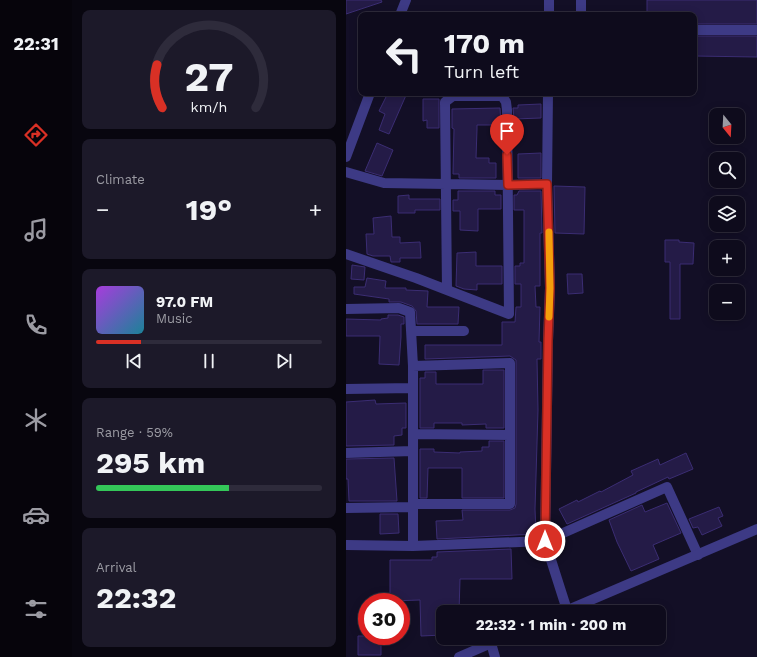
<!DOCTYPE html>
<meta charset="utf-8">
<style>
:root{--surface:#0e0b1c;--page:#1c1929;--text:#f1f3f6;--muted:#9b9ba3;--line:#2e2b3b;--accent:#d93025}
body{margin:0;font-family:"Work Sans",sans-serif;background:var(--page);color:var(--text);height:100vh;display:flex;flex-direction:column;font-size:15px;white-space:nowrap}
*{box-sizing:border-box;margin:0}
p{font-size:13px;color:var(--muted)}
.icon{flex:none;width:22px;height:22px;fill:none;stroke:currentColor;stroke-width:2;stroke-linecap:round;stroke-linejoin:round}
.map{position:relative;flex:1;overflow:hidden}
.sheet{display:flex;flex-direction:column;gap:10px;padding:10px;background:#08060f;width:274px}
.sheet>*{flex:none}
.guide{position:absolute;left:12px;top:12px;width:339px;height:84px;border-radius:8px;box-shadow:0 2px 10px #0003,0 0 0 1px var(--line);background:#0e0b1c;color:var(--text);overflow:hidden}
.needle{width:26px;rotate:162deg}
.fabs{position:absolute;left:363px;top:108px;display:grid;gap:8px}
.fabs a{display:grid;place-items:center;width:36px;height:36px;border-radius:8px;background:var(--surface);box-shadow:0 2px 10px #0003,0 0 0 1px var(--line);font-size:20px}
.speed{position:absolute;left:12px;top:593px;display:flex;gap:8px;font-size:20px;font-weight:700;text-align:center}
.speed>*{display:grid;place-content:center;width:52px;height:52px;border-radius:50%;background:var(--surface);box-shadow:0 2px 10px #0003,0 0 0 1px var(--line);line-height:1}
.speed .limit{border:6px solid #d22;background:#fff;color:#111}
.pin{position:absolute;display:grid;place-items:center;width:34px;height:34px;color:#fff;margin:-41px -17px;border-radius:50% 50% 50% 0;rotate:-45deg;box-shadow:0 0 4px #0007}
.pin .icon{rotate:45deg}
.me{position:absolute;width:44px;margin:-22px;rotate:0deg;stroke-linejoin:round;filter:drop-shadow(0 0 3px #0008)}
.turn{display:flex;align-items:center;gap:14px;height:84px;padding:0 20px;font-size:18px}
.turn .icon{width:52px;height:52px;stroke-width:2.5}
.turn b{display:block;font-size:28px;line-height:34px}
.big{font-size:30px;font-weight:700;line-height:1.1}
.sheet .card{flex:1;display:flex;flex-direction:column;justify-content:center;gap:6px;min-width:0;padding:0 14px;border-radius:8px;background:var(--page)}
.sheet .dial{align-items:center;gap:0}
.dial svg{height:104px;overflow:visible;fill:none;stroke:var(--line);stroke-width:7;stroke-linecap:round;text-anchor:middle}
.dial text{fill:var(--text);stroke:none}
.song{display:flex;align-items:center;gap:12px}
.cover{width:48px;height:48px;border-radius:6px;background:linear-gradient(135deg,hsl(280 70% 55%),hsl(190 70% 35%))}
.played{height:4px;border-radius:2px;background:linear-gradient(90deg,var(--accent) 20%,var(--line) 20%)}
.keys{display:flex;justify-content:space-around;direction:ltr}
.heat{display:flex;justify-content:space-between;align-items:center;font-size:22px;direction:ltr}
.charge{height:6px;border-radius:3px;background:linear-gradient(90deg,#34c759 59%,var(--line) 0)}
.trip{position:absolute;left:90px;top:605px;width:230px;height:40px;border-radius:8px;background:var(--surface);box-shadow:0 2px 10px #0003,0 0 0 1px var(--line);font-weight:700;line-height:40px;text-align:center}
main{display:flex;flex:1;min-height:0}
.tab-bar{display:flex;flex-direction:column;width:72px;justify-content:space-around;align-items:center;background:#06040b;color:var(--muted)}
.tab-bar .icon{width:28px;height:28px}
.tab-bar .on{color:var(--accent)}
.tab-bar b{font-size:18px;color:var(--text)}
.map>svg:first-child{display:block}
</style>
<main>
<nav class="tab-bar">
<b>22:31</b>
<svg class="icon on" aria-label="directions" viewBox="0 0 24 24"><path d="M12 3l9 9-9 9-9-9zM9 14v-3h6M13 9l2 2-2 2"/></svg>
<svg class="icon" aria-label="music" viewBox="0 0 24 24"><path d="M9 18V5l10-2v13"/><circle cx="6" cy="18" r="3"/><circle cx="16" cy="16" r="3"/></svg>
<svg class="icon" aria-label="phone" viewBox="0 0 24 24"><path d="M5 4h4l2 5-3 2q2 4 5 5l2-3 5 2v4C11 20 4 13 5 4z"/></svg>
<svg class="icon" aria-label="climate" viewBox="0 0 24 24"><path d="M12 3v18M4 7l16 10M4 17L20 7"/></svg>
<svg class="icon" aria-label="car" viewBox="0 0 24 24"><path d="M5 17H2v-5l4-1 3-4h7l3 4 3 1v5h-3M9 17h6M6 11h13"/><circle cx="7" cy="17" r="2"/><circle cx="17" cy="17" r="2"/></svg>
<svg class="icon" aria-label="filters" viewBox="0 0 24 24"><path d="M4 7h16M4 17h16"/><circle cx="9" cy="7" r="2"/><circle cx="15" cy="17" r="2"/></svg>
</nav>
<section class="sheet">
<div class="card dial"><svg viewBox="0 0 100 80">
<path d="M14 69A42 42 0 1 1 86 69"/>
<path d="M14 69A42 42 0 0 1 10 36" stroke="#d93025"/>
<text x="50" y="56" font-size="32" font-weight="700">27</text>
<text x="50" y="72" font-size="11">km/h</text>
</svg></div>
<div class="card"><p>Climate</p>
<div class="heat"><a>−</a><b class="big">19°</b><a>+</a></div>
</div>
<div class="card">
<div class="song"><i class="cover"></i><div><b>97.0 FM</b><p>Music</p></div></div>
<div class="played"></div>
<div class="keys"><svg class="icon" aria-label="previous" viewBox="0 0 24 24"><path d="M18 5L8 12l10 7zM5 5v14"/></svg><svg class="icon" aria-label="pause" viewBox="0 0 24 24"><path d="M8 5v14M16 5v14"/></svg><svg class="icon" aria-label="next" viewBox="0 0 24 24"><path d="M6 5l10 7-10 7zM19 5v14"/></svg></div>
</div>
<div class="card"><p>Range · 59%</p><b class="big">295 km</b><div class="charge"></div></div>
<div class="card"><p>Arrival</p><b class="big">22:32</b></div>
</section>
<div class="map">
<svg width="411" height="657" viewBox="0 0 411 657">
<rect width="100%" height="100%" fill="#130f26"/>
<path fill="#241b47" stroke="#3b2d73" d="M0,0H35L36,2L0,14Z
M301,0H411V24H348V15H301Z
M348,36H411V57L348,56Z
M42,93H61L43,134L33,130L39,114L33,111Z
M77,99H93V128H81V120L77,121Z
M195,104V118L168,119L167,108H172V105Z
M154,108L155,125H131V129L130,158H143V163H150V178H113V174H107L108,129L106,128V109Z
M31,143L47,150L36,176L19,171Z
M195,153V178H172V154Z
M208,186L239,187L238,234L209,233Z
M112,191H149V195H155V209H132V231L114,230V211H107V200H112Z
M173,191H195L196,233H194V286H189L190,307H194L193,342H195V359H191L192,410L189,509L190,534L91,539L90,521L117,520L116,510H164L169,508L170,504V360L164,356L79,359V345H156V322H169L170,307H175V284H169V266H174V263H178V210H168V195H171Z
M63,195V199H94V210H69V213H52V196Z
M45,216L46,237H54V243L74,242L75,258H54V262H45L44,256H27L21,254L20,234H28L27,218Z
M319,240H333V242L348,243L347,264H334V319H324V262H319Z
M130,252V266H156V284H131V290L118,289L110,286L111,253Z
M6,265L19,267L18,280L5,279Z
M221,274H236L237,293L222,294Z
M21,278L40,281L39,288H60V290L82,291L81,307H113L112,324H71L70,311L66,306L55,302H43V299L8,294V287H19Z
M42,315H52L58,317V324H55V337L53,365L33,364L34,336H0V319L35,320V319L42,318Z
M137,370H158V428H140V424L116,425V423H88V428H74V378H79V372H90V384H137Z
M29,400L30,404L60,403V428H56V435L48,436V445L0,446V402Z
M143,441H158V498H116V468H82L81,498H74V449H88V452L114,453V452L136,451V447H143Z
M340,453L347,469L323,479L322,477L290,492V493L221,524L213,509L231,500L232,502L254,491L255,492L287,475L285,471L312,459L314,465Z
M48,458L51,501H3L2,479H0V459Z
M321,503L335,533L307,545L313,559L285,571L271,542L263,520L296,505L299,512Z
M373,507L377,516L372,518L376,526L356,535L352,527L347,528L343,519Z
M34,514H52L53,533L34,534Z
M165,549L166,579H114L113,612H97V635L75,636L74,600L44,601V560H86V557H91V552Z
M12,636H35V655H12Z"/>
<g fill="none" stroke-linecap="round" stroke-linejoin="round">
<path stroke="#3d3a85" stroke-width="10" d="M203,15V0
M235,15V0
M348,30H411
M202,93L201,184L204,288L202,341L199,541L221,610
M0,172L38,183L162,185L201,184
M0,254L70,278L163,314L161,110L160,102L156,96H107L99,102L101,290
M0,309L53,308L64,312L67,366V546
M65,331H118
M0,389L67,388
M67,434L164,435
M0,453L67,451
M67,504H164V363L67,366
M0,508L67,507
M0,545L67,546L199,541L321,487L352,555
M145,643L149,657"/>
<path stroke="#3d3a85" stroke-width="10" d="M54,15L60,0
M0,157L24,93
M217,612L411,529
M113,657L157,638"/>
</g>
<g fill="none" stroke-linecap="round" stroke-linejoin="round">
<defs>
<path id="route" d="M161,155L162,185L201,184L204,288L202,341L199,541"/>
</defs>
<use href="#route" stroke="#8d1f18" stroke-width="10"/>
<use href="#route" stroke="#d93025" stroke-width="7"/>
<path stroke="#f59e0b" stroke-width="7" d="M203,232L204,288L203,317"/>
</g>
</svg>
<div class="fabs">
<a><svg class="needle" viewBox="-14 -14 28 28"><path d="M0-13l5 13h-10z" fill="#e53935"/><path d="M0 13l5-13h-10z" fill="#9b9ba3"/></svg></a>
<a><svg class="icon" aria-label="search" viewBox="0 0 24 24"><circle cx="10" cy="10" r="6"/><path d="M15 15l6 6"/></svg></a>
<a><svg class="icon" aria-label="layers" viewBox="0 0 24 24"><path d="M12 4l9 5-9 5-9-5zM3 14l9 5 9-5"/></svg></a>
<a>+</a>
<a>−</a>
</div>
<div class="speed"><div class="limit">30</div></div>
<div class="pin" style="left:161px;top:155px;background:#d93025"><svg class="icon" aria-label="arrive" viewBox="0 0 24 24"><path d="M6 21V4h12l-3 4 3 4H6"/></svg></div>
<svg class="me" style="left:199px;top:541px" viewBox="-20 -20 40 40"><circle r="17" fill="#d93025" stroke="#fff" stroke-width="3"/><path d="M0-11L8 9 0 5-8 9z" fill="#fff"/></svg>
<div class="trip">22:32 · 1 min · 200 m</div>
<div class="guide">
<div class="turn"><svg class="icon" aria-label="left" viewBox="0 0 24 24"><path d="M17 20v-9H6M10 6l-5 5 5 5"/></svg><div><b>170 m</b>Turn left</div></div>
</div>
</div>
</main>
